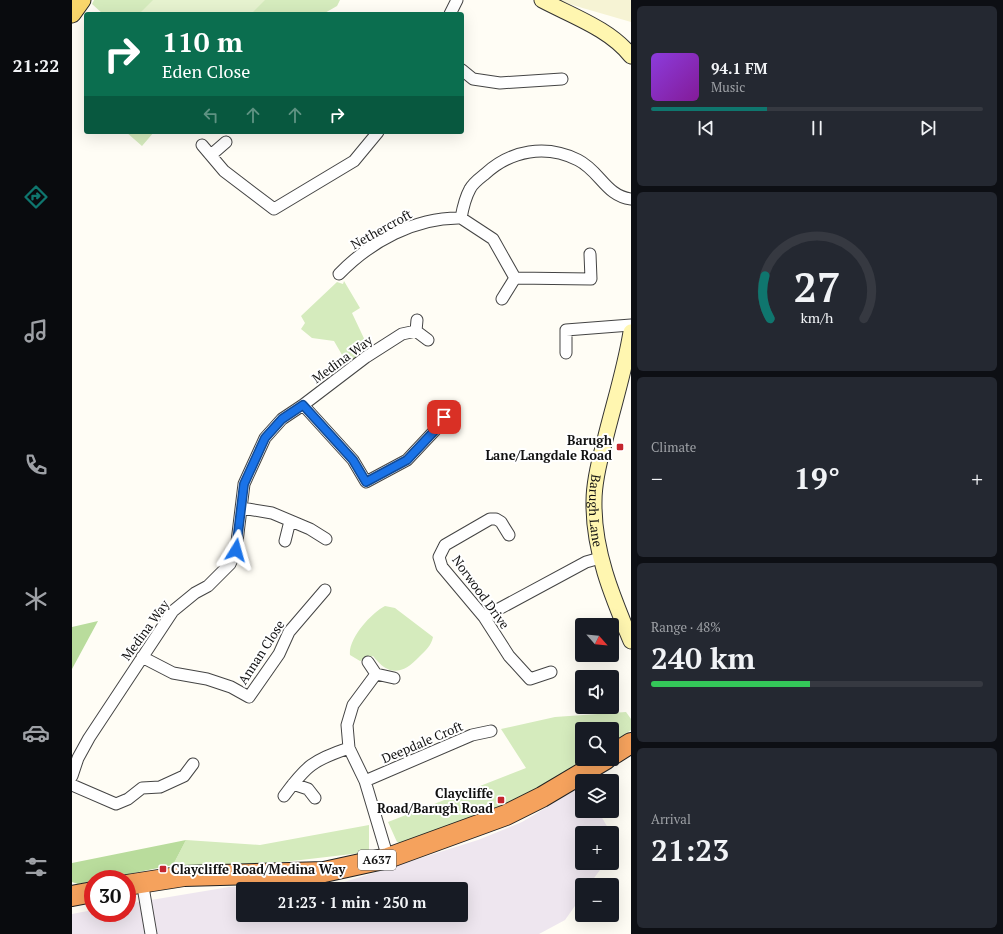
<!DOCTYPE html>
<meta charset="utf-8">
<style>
:root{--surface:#171b24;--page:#242831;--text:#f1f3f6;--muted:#9ea1a6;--line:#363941;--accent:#0f766e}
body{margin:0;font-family:"PT Serif",serif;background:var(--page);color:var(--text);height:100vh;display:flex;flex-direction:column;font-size:15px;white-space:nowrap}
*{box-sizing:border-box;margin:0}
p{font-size:13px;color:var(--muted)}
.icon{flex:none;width:22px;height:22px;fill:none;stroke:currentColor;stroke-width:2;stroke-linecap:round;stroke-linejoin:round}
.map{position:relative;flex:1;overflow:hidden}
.details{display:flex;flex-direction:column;gap:6px;padding:6px;background:#0d0f14;width:372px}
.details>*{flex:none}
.top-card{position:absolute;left:12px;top:12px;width:380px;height:122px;border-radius:4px;box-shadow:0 4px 16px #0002;background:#0b6e4f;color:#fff;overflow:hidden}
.needle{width:26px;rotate:117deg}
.tools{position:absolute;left:503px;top:618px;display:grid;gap:8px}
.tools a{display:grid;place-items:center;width:44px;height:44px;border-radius:4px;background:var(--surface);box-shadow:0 4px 16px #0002;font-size:20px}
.speed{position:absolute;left:12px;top:870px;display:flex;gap:8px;font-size:20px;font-weight:700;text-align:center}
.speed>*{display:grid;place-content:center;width:52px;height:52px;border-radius:50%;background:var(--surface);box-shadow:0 4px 16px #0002;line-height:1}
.speed .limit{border:6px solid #d22;background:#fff;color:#111}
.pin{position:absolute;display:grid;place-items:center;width:34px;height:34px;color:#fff;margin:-17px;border-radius:8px;box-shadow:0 2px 6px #0006}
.me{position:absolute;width:44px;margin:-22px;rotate:8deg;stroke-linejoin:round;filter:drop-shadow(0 0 3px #0008)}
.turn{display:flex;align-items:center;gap:14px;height:84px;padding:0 12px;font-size:18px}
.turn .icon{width:52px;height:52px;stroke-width:2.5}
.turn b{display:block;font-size:28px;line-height:34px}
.lanes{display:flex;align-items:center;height:38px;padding:0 12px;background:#0003;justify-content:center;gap:20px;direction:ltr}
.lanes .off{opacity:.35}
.big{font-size:30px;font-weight:700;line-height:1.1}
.details .widget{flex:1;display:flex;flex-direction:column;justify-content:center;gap:6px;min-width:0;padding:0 14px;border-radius:6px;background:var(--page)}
.details .dial{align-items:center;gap:0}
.dial svg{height:104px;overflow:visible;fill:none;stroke:var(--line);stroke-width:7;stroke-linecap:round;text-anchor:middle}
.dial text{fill:var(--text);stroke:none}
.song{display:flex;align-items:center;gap:12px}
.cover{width:48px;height:48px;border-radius:6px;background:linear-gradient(135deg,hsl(270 70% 55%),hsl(290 70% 35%))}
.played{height:4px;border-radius:2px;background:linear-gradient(90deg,var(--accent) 35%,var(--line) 35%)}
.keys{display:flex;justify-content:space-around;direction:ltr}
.heat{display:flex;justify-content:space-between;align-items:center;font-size:22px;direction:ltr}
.charge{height:6px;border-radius:3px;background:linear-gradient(90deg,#34c759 48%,var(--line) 0)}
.trip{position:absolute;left:164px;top:882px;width:232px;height:40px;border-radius:4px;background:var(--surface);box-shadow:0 4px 16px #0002;font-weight:700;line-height:40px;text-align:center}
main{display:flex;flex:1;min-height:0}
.tab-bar{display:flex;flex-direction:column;width:72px;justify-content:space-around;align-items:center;background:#090b0e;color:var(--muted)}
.tab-bar .icon{width:28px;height:28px}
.tab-bar .selected{color:var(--accent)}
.tab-bar b{font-size:18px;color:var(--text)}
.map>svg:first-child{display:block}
</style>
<main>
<nav class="tab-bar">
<b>21:22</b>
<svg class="icon selected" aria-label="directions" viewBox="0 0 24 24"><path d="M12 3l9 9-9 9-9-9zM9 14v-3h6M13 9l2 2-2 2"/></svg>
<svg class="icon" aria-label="music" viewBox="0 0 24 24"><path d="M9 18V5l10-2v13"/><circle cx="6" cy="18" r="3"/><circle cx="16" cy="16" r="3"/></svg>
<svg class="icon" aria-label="phone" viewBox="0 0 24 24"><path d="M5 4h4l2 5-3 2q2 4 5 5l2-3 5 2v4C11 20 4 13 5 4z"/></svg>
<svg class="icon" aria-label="climate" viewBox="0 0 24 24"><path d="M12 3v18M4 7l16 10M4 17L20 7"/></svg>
<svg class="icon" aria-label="car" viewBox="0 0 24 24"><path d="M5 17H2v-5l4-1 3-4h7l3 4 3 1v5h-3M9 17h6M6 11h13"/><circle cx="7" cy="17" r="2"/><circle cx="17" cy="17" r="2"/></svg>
<svg class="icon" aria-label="filters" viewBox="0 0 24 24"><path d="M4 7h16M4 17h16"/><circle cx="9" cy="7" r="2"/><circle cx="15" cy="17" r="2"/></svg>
</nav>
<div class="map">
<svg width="559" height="934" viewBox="0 0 559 934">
<rect width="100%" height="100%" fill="#fffdf5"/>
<path fill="#eee6ef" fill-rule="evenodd" d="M510,786V811H526L539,833H510V863H533L517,885H510V896L493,920L467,934H0V914L21,910V913H55V904L157,887L266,884L406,840L450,822ZM171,889H389V915H171Z"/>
<path fill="#f6f3d4" d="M485,0H559V22L490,2Z"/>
<path fill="#d5ebbd" d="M22,0H268L265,6L251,14H31L20,4Z
M54,132H82L70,146Z
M272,281L288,308L280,313L297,349L277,367L262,341L240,338L229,329L233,323L229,316L265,282L271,284Z
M313,606L323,608L361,637C359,646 354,650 347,657C331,674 317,677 301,656L288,661L278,655C276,639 299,613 313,606Z
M554,712L559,719V730L540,743V729H510V759H518L467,792L332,845L325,842L316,822L454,768L429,729L483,717Z
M297,825V852L178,866L101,865L114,840L188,845Z"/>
<path fill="#b9dc9c" d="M26,621L0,669V627Z
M114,840L101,865L32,879H21V881L6,884L0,882V863Z"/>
<path fill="#e6f2cf" d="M81,0H193L179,14H67Z"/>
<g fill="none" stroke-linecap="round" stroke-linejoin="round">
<defs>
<path id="street" d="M378,14L385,0
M390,70L401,79L428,83L490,79
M130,145L152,171L202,209L282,161L306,132
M139,155L154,142
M389,218L421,239L443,278L519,279L518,254
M267,274C298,242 343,217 389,218C391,207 393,198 398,189C401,183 408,178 413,174C439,150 474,144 506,160C528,171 534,196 559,199
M430,299L443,278
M345,320L344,331L356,340
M494,353V330L559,325
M231,405L281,460L294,482L335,460L366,427L379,407
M170,508L200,513L238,529L254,539
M437,535L429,522L424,519H418L373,545L367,557L370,567L412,617L437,656L458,679L479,672
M213,541L218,521
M412,617L514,562L528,558
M70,657L101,673L135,679L159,687L177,697L207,654L217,632L253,590
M296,662L304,674L322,678
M304,674L281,705L275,725L277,748L293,781L316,858
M0,776L6,758L17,738L101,611L123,593L136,586L158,564L164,550L172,484L193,438L210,419L231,405L294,357L330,334L344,331
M293,781L400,735L419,731
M221,784L236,789L243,798
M0,785L44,804L56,799L70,788L88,787L112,776L121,764
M212,796C234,766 241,760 277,748
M70,881L79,934"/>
<g id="secondary">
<path d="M470,0C500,16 538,29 559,56"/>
<path id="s1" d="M559,332C553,370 541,406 532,444C527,462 522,482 522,501C521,550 540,596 559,641"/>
</g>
<path id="primary" d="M0,14L10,0"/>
<path id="highway" d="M540,755L559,743
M55,885L112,876L252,872L316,858L434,815L470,797L534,759
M0,896L21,892"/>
</defs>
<use href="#street" stroke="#444" stroke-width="13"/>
<use href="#secondary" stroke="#333" stroke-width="17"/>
<use href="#primary" stroke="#222" stroke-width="19"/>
<use href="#highway" stroke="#222" stroke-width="22"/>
<use href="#street" stroke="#fff" stroke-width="11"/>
<use href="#secondary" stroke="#fff6b0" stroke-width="15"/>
<use href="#primary" stroke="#f9d66b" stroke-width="17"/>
<use href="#highway" stroke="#f5a25d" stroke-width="20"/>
</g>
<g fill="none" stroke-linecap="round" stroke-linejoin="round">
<defs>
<path id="route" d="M164,550L172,484L193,438L210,419L231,405L281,460L294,482L335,460L366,427L372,417"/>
</defs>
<use href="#route" stroke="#114b97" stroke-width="10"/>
<use href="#route" stroke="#1a73e8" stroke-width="7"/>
</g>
<g fill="#c4262e" stroke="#fff" stroke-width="1.5">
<rect x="544" y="443" width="8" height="8" rx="2"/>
<rect x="425" y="796" width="8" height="8" rx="2"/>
<rect x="87" y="865" width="8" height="8" rx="2"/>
</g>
<g text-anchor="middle" stroke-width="4" stroke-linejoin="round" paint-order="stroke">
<rect fill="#fff" stroke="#585858" stroke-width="1" x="286" y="850" width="38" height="20" rx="3"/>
<g font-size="12" font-weight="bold" fill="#111">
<text x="305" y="864">A637</text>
</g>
<g font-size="13" fill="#111" stroke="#fff">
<text transform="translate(309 229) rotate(-29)" y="5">Nethercroft</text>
<text transform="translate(270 359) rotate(-36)" y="5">Medina Way</text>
<text dy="5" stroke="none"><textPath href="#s1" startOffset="183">Barugh Lane</textPath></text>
<text transform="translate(409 592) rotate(54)" y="5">Norwood Drive</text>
<text transform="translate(73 630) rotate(-54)" y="5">Medina Way</text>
<text transform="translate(189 652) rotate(-57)" y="5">Annan Close</text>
<text transform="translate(350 742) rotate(-23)" y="5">Deepdale Croft</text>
</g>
<g font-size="13" font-weight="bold" fill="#111" stroke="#fff" text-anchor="end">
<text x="540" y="445">Barugh<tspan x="540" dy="15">Lane/Langdale Road</tspan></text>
<text x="421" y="798">Claycliffe<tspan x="421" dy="15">Road/Barugh Road</tspan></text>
<text x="99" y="874" text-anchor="start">Claycliffe Road/Medina Way</text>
</g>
</g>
</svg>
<div class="tools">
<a><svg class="needle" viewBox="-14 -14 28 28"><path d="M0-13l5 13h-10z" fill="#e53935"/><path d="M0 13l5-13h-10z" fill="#9ea1a6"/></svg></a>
<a><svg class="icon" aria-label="sound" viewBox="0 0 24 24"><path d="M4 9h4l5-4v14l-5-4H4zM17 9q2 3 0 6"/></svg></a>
<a><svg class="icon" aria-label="search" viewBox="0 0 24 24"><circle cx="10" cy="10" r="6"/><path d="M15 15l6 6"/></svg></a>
<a><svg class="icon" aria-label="layers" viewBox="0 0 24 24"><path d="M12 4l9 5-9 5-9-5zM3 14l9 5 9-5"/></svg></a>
<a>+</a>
<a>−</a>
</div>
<div class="speed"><div class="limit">30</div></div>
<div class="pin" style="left:372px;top:417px;background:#d93025"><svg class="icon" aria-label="arrive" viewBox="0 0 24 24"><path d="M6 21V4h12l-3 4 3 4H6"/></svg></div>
<svg class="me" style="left:164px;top:550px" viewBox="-20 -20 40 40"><path d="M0-17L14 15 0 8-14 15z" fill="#1a73e8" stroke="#fff" stroke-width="4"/></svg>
<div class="trip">21:23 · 1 min · 250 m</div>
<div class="top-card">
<div class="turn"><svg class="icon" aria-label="right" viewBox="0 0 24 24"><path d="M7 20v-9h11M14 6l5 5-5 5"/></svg><div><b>110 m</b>Eden Close</div></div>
<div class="lanes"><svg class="icon off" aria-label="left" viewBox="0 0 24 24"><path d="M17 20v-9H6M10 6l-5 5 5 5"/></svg><svg class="icon off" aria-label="ahead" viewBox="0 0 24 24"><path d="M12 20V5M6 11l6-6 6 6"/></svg><svg class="icon off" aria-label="ahead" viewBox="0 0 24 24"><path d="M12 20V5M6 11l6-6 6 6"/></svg><svg class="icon" aria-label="right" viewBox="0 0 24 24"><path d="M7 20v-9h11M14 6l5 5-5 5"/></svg></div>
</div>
</div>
<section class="details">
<div class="widget">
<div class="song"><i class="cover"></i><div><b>94.1 FM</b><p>Music</p></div></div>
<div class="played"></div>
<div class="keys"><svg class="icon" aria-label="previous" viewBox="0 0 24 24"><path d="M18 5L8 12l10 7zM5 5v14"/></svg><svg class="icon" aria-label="pause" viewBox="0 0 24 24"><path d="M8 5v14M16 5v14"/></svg><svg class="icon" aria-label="next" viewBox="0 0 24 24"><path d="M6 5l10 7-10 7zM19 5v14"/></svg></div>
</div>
<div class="widget dial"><svg viewBox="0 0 100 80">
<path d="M14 69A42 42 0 1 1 86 69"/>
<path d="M14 69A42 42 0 0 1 10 36" stroke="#0f766e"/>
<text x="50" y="56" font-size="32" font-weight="700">27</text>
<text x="50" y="72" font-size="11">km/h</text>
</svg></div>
<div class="widget"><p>Climate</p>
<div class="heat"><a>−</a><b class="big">19°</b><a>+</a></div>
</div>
<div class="widget"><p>Range · 48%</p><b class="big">240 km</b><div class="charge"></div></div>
<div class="widget"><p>Arrival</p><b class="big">21:23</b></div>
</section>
</main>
